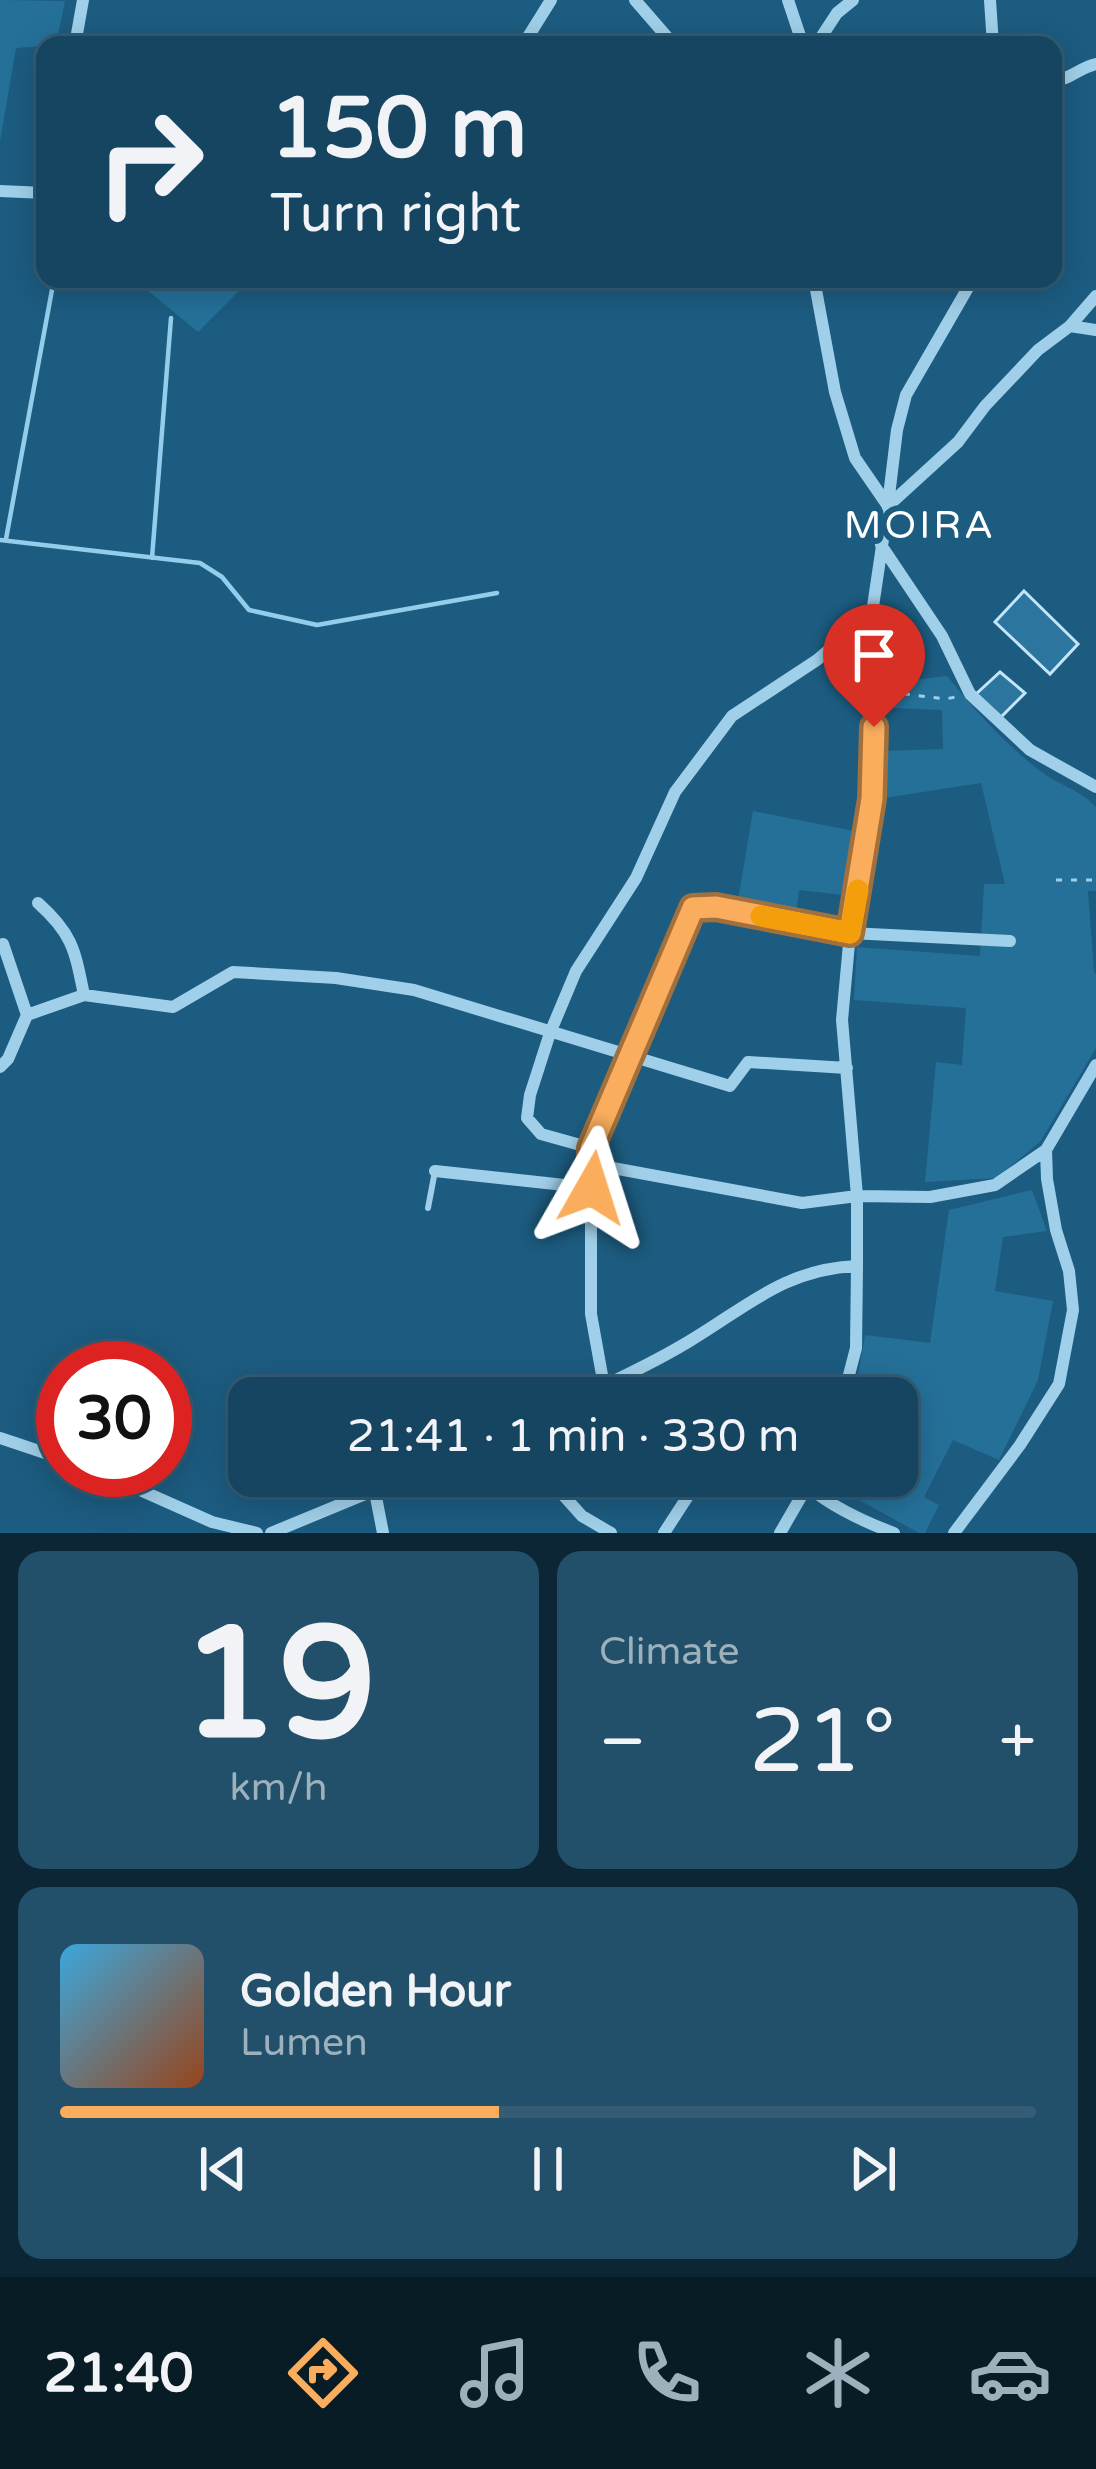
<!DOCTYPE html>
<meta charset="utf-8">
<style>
:root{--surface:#154560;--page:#224f69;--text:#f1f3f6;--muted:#9db1bd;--line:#345d75;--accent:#faad5d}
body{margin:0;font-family:"Varela Round",sans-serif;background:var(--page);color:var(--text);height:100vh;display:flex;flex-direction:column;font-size:45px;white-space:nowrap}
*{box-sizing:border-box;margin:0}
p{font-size:39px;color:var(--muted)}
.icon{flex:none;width:66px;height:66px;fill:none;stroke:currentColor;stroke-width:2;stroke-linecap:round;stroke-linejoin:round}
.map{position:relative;height:1533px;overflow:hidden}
.drawer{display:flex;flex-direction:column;gap:18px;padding:18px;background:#0c2635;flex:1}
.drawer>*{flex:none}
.banner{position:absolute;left:36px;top:36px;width:1026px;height:252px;border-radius:24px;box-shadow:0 6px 30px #0003,0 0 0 3px var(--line);background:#154560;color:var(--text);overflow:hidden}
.speed{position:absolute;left:36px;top:1341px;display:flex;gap:24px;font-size:60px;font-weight:700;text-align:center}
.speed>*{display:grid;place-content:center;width:156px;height:156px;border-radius:50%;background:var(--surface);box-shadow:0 6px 30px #0003,0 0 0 3px var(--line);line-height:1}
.speed .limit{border:18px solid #d22;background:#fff;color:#111}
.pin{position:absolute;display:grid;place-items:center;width:102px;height:102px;color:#fff;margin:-123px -51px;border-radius:50% 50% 50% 0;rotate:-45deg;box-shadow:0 0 12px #0007}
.pin .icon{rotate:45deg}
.me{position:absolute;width:132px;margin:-66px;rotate:6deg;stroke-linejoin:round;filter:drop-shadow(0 0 9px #0008)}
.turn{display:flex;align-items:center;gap:42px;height:252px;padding:0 36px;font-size:54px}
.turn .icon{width:156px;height:156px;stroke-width:2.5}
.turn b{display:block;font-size:84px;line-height:102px}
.big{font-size:90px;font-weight:600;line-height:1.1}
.drawer .widget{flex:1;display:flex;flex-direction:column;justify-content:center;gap:18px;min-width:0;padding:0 42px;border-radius:24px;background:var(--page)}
.drawer .dial{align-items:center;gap:0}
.dial b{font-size:156px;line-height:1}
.song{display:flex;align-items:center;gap:36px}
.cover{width:144px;height:144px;border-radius:18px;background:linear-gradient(135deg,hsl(200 70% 55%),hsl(20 70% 35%))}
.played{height:12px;border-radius:6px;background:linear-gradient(90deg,var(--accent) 45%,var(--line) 45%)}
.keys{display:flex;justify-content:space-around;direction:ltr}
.heat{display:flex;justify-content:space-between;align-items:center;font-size:66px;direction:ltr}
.drawer .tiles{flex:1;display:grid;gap:18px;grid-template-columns:1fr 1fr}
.widget:last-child{grid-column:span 2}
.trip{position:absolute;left:228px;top:1377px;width:690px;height:120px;border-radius:24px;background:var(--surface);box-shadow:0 6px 30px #0003,0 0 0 3px var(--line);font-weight:600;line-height:120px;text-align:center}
.dock{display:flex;height:192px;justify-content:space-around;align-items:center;background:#081c26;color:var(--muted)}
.dock .icon{width:84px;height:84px}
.dock .selected{color:var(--accent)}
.dock b{font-size:54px;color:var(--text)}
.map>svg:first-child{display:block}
</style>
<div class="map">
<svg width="1096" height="1533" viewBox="0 0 1096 1533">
<rect width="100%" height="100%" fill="#1c5c80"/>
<path fill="#257099" d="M0,0L65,1L56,45L16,48L0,141Z
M134,279H251L198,332Z
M947,676C977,713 1002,741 1040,771C1058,785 1081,790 1096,807V891H1088L1094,972L1096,974V1048L1040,1142L996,1178L925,1182L936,1062L962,1065L966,1008L854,1000L857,947L980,956L984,884H1005L981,783L878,799L883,751L943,749L942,710L894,708L895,682Z
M753,811L854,831L844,895L799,890L796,911L738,900Z
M1032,1190L1047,1231L1003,1237L995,1291L1053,1301L1038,1380L999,1460L953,1440L924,1497L939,1505L925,1533H919L859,1500L867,1481L860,1476H897V1398H854L865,1335L930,1343L949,1210Z"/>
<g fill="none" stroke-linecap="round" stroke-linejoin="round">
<path stroke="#93cdeb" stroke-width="4.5" d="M6,539L54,279
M0,540L200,563L222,577L249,610L317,625L497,593
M152,558L171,318"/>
</g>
<path fill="#2b759e" stroke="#c4e5f7" stroke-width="3" d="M1024,591L1078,644L1050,674L995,622Z
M1000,672L1025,693L999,719L976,694Z"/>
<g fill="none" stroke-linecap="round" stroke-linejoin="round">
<path stroke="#a0d0e9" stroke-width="3" stroke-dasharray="6 9" stroke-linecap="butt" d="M889,692L945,699L956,697
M1056,880H1096"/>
<path stroke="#a0d0e9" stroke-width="6" d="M428,1208L435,1171"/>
<path stroke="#a0d0e9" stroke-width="12" d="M635,0L674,45
M788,0L803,45
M990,0L993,45
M75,45L83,0
M523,45L551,0
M816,45L837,13L853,0
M1053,81C1072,79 1078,68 1096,64
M0,191L45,193
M814,279L835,392L855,458L888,506L872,613L874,691L872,799L850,933L842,1020L857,1196V1266L856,1348L843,1398
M1070,326L1096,296
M888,504L897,430L906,395L973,279
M888,506L958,442L985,406L1038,350L1070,326L1096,330
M881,545L942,636L970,694L1030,750L1096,787
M38,903C73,934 75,951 84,995
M3,944L27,1015
M0,1067L8,1059L27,1015L84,995L173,1007L233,972L336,978L414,990L730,1086L748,1062L847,1068
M591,1148L541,1134L527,1118L530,1095L550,1033L576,971L636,878L675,792L732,716L817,660L872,613
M591,1164L802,1203L857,1196L930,1197L995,1185L1046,1150L1096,1065
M435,1171L592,1188
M604,1386L591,1314V1148L693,908L716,907L850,933L1010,941
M578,1398C615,1381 653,1363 688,1342C747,1307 784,1269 857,1266
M0,1438L63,1459
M95,1470L212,1522L257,1533
M546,1476L582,1516L611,1533
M797,1476C821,1502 862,1521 894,1533
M375,1492L383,1533
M271,1533L409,1476
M664,1533L701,1476
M780,1533L813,1476
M954,1533L1020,1445L1059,1384L1073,1310L1069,1271L1056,1230L1047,1179L1046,1150"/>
</g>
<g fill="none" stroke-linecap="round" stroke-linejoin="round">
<defs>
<path id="route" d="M592,1188L591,1148L693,908L716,907L850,933L872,799L874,727"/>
</defs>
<use href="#route" stroke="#a2703c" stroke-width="30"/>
<use href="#route" stroke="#faad5d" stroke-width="21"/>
<path stroke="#f59e0b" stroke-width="21" d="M761,916L850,933L858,890"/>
</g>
<g text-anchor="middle" stroke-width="12" stroke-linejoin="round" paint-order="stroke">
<g font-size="39" letter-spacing="3" fill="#fff" stroke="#1c5c80">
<text x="920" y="538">MOIRA</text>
</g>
</g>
</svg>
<div class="speed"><div class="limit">30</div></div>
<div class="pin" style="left:874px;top:727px;background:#d93025"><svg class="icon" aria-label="arrive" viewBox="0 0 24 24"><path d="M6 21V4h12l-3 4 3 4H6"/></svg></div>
<svg class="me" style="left:592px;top:1188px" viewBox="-20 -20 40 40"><path d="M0-17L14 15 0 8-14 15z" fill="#faad5d" stroke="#fff" stroke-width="4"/></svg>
<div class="trip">21:41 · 1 min · 330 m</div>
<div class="banner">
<div class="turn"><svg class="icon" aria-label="right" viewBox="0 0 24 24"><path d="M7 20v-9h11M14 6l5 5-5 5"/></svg><div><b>150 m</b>Turn right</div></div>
</div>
</div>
<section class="drawer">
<div class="tiles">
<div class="widget dial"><b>19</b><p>km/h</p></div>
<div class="widget"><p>Climate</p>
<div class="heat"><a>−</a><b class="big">21°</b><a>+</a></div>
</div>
<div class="widget">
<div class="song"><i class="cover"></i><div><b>Golden Hour</b><p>Lumen</p></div></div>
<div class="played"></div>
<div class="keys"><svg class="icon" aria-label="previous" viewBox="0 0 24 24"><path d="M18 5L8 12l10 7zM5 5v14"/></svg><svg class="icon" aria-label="pause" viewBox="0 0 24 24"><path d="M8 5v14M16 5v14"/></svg><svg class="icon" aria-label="next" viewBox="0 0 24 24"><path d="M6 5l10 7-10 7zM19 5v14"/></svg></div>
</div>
</div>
</section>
<nav class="dock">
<b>21:40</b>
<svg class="icon selected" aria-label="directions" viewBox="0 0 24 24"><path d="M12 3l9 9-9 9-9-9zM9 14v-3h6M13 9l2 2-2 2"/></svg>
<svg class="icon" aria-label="music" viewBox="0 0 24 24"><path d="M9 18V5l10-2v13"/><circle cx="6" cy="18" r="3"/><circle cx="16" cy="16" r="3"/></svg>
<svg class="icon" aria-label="phone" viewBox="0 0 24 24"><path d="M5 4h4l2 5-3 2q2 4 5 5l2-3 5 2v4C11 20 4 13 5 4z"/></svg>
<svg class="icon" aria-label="climate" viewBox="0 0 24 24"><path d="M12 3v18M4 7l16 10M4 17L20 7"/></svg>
<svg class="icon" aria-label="car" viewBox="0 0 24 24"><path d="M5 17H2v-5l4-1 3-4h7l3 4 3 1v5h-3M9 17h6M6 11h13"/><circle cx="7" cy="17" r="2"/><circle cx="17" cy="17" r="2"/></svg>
</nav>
